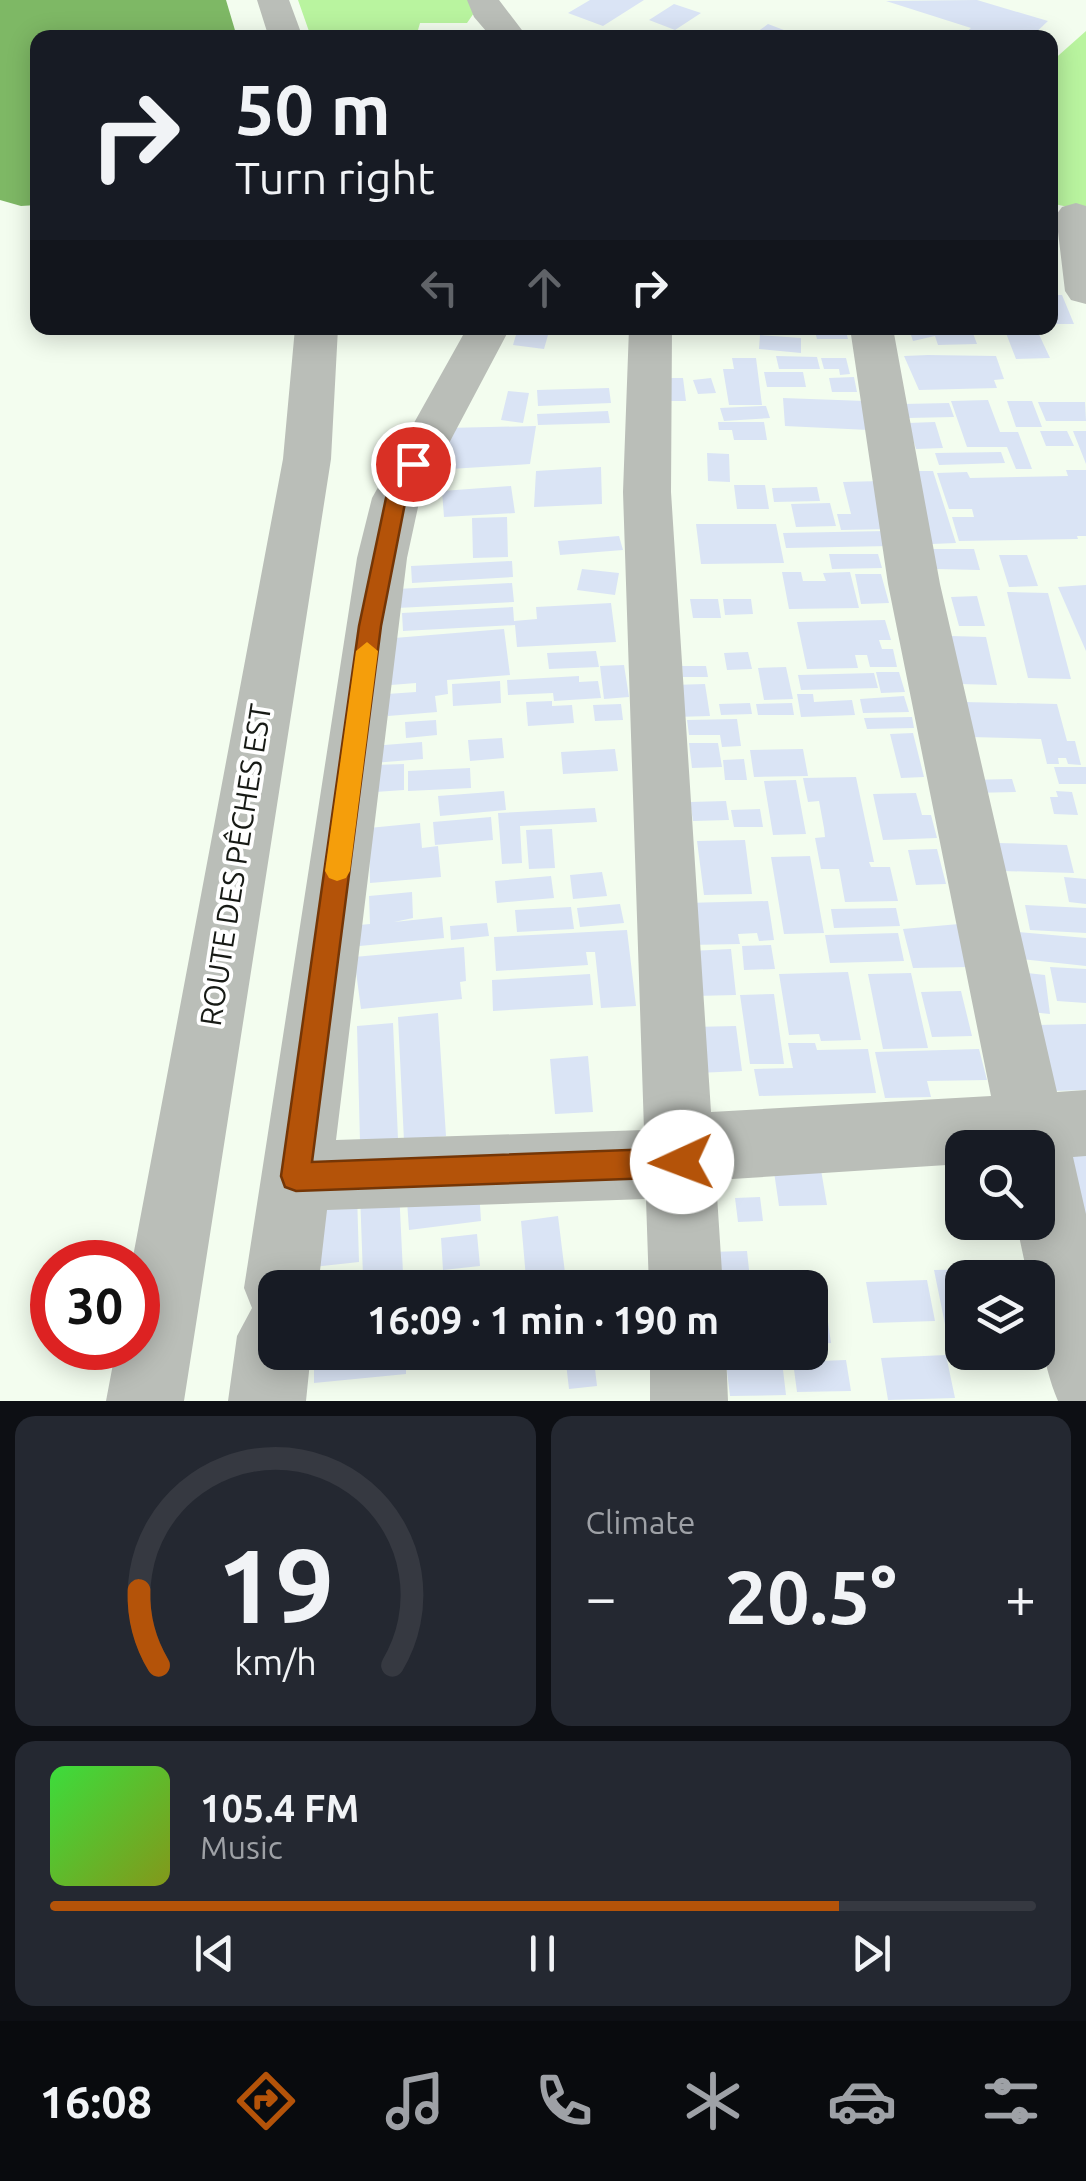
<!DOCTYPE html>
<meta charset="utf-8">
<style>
:root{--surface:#171b24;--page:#242831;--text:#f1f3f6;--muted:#9ea1a6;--line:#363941;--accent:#b45309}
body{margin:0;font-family:Ubuntu,sans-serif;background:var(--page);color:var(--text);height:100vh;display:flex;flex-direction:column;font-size:38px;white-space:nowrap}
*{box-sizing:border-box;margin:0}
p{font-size:32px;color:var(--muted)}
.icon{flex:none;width:55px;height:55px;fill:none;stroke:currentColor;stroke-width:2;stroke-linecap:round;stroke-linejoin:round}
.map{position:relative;height:1401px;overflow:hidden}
.side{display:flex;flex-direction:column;gap:15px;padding:15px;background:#0d0f14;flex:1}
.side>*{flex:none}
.guide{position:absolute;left:30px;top:30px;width:1028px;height:305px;border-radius:20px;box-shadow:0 5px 25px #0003;background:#171b24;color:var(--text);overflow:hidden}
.tools{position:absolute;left:945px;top:1130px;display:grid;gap:20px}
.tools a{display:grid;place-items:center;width:110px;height:110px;border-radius:20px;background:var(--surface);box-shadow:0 5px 25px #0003;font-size:50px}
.speed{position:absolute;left:30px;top:1240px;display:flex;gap:20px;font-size:50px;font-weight:700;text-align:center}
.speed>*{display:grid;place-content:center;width:130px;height:130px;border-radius:50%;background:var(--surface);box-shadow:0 5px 25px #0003;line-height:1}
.speed .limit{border:15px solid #d22;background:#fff;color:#111}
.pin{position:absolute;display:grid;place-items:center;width:85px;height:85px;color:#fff;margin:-42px;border:5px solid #fff;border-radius:50%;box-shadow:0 2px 10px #0007}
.me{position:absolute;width:110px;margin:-55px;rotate:268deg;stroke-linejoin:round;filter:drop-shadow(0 0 8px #0008)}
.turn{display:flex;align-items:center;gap:35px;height:210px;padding:0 40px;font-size:45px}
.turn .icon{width:130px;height:130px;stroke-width:2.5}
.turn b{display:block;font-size:70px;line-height:85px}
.lanes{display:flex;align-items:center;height:95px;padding:0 40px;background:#0003;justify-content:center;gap:50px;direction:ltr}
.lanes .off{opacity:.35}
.big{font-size:75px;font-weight:700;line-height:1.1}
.side .widget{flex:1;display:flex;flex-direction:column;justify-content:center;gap:15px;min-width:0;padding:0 35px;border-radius:20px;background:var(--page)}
.side .dial{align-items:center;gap:0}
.dial svg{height:260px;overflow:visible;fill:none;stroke:var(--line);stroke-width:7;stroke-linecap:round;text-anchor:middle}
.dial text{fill:var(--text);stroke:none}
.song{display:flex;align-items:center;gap:30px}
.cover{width:120px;height:120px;border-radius:15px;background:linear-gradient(135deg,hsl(120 70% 55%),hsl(70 70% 35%))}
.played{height:10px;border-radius:5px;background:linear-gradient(90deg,var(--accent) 80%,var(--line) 80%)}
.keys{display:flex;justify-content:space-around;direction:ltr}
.heat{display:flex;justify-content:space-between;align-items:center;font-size:55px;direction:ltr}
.side .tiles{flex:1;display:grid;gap:15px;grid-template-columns:1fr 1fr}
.widget:last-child{grid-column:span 2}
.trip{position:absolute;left:258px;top:1270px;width:570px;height:100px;border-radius:20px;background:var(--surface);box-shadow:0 5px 25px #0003;font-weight:700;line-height:100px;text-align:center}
.menu{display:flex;height:160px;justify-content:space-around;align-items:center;background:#090b0e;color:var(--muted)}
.menu .icon{width:70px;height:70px}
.menu .selected{color:var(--accent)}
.menu b{font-size:45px;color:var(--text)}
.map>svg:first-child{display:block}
</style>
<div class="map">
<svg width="1086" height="1401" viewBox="0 0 1086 1401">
<rect width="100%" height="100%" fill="#f3fdef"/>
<path fill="#b9f49f" d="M298,0H470L476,10L467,23H420L416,37H311Z
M1086,31V211L1050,203V63Z"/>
<path fill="#7eb865" d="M0,0H226L237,37L38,38L37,205L21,206L0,200Z"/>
<path fill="#dae4f5" d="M590,0H644L603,26L568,13Z
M977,0L1048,21L1030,38H960L971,28L886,1Z
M674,4L701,13L675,30L649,20Z
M768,24L789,32L781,38H749Z
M1050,295H1062L1074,324H1050Z
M518,328H550L544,349L513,345Z
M814,328H845L848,339H817Z
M889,328H971L977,344L938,345L935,336L913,341L910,332H891Z
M1004,328H1036L1050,358L1016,359Z
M760,335L801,338V353L759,349Z
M928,355L996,356L1004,379L994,380L997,388L919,390L904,356Z
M776,356L817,357L820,369H779Z
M732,358H756L762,405H729L723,369H734Z
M821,358H846L850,374L840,375L839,369H824Z
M764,372H803L806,387H767Z
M854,377L857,392H832L829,378Z
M654,378H683L686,401H657Z
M711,378L716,393L698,394L693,380Z
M609,388L611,403L538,406L537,390Z
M508,391L529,393L523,423L501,420Z
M783,398L865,401L869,430L785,426Z
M988,400L1000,432H1018L1032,469H1016L1007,447H967L951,401Z
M1007,401H1032L1042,427H1016Z
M1038,402H1085L1086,421H1046Z
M949,403L954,417L908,418L903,404Z
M762,406H766L770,418L724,421L720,408Z
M608,411L610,423L538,425L537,414Z
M718,422H764L767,440H734L732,430H719Z
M935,422L943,448L916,449L908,423Z
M536,426L530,464L434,470L447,428Z
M1040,431H1067L1074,446H1046Z
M1073,431H1086V464Z
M1001,452L1005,463L939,465L935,453Z
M707,453L729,454L730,482L708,481Z
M601,467L602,504L534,507L536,471Z
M1066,470H1086V536H1077L1078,539L959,541L952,517H974L972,509H949L937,473L967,472L970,478L1068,476Z
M910,471H933L956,543L932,544Z
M881,481L894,529L841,530L837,514H851L843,482Z
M734,485H765L769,509H737Z
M511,486L515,513L444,517L442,491Z
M817,487L820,501L774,502L772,488Z
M830,503L836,526L796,527L791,504Z
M507,517L508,557L473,558L472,518Z
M696,524H776L784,563L701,564Z
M886,531L890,546L786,548L783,533Z
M619,536L623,550L560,555L558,541Z
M931,549H974L980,570L936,569Z
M829,554H878L882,568L832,569Z
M999,555H1027L1038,586L1009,587Z
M512,561L513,577L412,583L411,566Z
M582,569L619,573L615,595L577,590Z
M782,572H801L803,581H826L823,573L850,572L859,608L789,609Z
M855,574H881L889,603L861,604Z
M512,583L514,602L397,608V589Z
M1086,585V651L1058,587Z
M1007,592L1048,593L1071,679L1028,678Z
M977,596L985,626H959L951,597Z
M690,599H718L721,618H693Z
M723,599H751L753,614L725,615Z
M611,603L616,642L517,647L515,625L403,631L402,613L513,607L514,621L537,619L536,607Z
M885,620L891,640H879L882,649H893L897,667H870L867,655H855L858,668L807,669L797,622Z
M504,629L510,675L447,680L448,694L435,696L437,712L388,716L387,694L416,692V683L391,685L382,639Z
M951,636L986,637L997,685L960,684Z
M596,651L599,667L549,669L547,653Z
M748,652L752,669L727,670L724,653Z
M624,665L629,697L604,699L600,666Z
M682,666H706L708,677H683Z
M786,667L793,699L764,700L758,668Z
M876,672H899L905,692L881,693Z
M874,673L878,688L801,690L798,675Z
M579,676V682L598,681L601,698L554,701L553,693L508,695L507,680Z
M500,681L501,703L453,706L452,684Z
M705,684L710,716L675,717L672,685Z
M797,694H813L814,702L852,700L855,715L801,717Z
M904,696L909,712L863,713L860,699Z
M552,701V706L572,705L574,723L528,726L526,702Z
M964,702L1057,704L1067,741H1075L1081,765L1068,764L1066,758H1058L1059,764H1047L1041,739L971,737Z
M750,703L752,714L721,715L719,704Z
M792,703L794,715H758L756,704Z
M621,704L623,720L595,721L593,705Z
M912,717L914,728L867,729L864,718Z
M737,719L741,746L722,747L720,735H689L687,720Z
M436,720L437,735L406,738L405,722Z
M913,733L924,777L901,778L890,734Z
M502,738L504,758L470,761L468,740Z
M422,742L423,759L373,763L372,746Z
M689,743H718L722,767L692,768Z
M615,749L618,771L563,774L561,752Z
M803,749L808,776L754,777L750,750Z
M744,759L747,780H725L723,760Z
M404,764V790L375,792V765Z
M1054,767H1086V784H1059Z
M470,768L471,788L408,791V771Z
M856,777L874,862H869L871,867H890L898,901L845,902L839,869H821L815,838L825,837L824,828L819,801L808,802L803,778Z
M1012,779L1016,792L971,793L968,780Z
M796,780L806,834L773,835L764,781Z
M504,791L506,810L440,816L438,796Z
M1056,791L1072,792L1078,815L1054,814L1050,797H1058Z
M916,793L922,815H931L937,838L883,840L873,794Z
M726,801L729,820L693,821L690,802Z
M595,808L597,822L520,826L522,863L502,864L498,813Z
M760,809L763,827H734L731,810Z
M491,817L493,840L435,845L433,822Z
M420,823L422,848L438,846L441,877L370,883L369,828Z
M552,829L555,868L529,869L526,830Z
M745,840L752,894L704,895L697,841Z
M997,843L1067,845L1074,873L1003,871Z
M937,849L946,884L916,885L908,850Z
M810,856L824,933L784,934L771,857Z
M602,872L607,896L573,899L570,875Z
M551,876L554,898L497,903L495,881Z
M1064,877L1086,879V904L1069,902Z
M412,892L413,918L394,922L442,917L444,938L349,947V926L370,924L369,896Z
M768,901L774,940L759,941L757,933L738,934L740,944L689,945L684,903Z
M620,904L624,923L580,927L577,908Z
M1025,905L1086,908V933L1030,930Z
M571,907L574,929L517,932L515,910Z
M896,908L900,926L834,928L831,909Z
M487,923L489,936L451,940L450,926Z
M959,924L970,967L913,968L903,929Z
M627,930L636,1006L601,1008L595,952H586L588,965L496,971L494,937Z
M1018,932L1086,938V966L1021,959Z
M898,933L904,961L830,963L825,935Z
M771,945L775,969L744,970L742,946Z
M464,947L466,981L460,982L462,999L361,1009L354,957Z
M731,949L736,995L694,996L690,951Z
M1050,967L1086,969V1003L1057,1001Z
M1008,971L1045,975L1050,1014L1012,1010Z
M848,972L861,1040L821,1041L819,1034L789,1035L779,974Z
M911,973L928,1048L883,1049L868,974Z
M590,974L593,1005L493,1011L492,980Z
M961,991L972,1036L932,1037L921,992Z
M774,994L784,1064H750L740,995Z
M438,1013L446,1136L404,1141L398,1017Z
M393,1023L398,1139L360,1142L357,1026Z
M1086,1024V1090L1054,1091L1037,1025Z
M736,1026L742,1071L697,1073L692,1027Z
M788,1043H815L817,1050L868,1049L876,1093L759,1096L754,1069L793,1068Z
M979,1049L987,1080L927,1081L931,1097L885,1098L875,1052Z
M588,1056L593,1112L555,1114L550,1059Z
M1086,1143V1216L1063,1145Z
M820,1164L827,1205L779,1206L773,1165Z
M406,1186L479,1190L481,1221L409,1230Z
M399,1189L403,1273L363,1276L360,1193Z
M357,1193L359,1262L313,1267V1198Z
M760,1197L763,1221L738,1222L735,1198Z
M558,1216L565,1273L526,1278L521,1221Z
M477,1234L480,1266L443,1270L441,1238Z
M747,1251L751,1288H711L707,1252Z
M984,1269L986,1278H962V1339H948L934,1270Z
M477,1276L478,1288H393V1285Z
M927,1280L935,1321L873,1323L866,1282Z
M810,1287H823L831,1343L810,1344Z
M314,1352H483V1356L406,1365V1374L314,1383Z
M781,1353L786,1395L730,1396L725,1355Z
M946,1355L955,1398L888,1400L881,1358Z
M594,1360L597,1386L569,1389L566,1363Z
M846,1360L851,1391L797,1392L793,1362Z"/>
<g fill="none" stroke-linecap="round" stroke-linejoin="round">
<path fill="#babeb8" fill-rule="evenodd" d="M257,0H289L303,38H269Z
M467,0H499L528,38H492L474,17Z
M1076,203L1086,206V304L1071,300L1065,291L1056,215L1062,207Z
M295,328H338L331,459L184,1401H106L116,1348H138V1262H132L283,459Z
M467,328H510L420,498L407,558L336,1140L644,1130L623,492L629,328H672L671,492L711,1112L991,1096L888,584L850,328H893L940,584L1057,1092L1086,1090V1156L1073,1157L1086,1214V1401H1058C1041,1360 1038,1321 1038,1278H1028L1016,1222H1038V1148H962V1164L716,1180L723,1288H649L646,1199L327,1210L318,1288H275V1352H311L306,1401H228L237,1336L252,1308L244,1288L357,558L372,498Z
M650,1352H726L728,1401H650Z"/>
</g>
<path fill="#b45309" stroke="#753606" stroke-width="2.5" d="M413,458L423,464L406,498L381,626L312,1162L682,1148L692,1152L696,1162L692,1173L682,1177L296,1191L285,1187L281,1176L359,626L386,498L406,460Z"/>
<path fill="#f59e0b" d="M367,642L378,651L350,871L346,878L337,881L329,878L325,871L356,651Z"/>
<g text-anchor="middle" stroke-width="8" stroke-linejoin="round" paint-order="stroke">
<g font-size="30" fill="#171a15" stroke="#fff">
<text transform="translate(236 865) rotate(-81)" y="10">ROUTE DES PÊCHES EST</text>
</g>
</g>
</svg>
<div class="tools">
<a><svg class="icon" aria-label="search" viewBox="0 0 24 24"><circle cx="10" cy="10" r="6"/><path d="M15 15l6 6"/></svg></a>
<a><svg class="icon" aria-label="layers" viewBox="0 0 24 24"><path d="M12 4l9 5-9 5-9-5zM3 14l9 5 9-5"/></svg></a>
</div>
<div class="speed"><div class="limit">30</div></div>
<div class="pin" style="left:413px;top:464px;background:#d93025"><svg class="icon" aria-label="arrive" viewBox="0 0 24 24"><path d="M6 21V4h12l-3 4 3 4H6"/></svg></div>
<svg class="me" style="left:682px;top:1162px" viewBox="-20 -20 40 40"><circle r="19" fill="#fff"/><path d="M0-13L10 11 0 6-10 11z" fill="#b45309"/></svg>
<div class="trip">16:09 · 1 min · 190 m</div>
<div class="guide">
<div class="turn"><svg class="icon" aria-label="right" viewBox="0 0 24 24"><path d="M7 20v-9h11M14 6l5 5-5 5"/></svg><div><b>50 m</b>Turn right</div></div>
<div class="lanes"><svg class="icon off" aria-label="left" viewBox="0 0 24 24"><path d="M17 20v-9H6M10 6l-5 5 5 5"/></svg><svg class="icon off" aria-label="ahead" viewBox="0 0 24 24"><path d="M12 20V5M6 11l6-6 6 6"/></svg><svg class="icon" aria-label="right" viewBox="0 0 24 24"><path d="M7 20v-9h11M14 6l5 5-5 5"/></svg></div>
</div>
</div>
<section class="side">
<div class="tiles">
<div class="widget dial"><svg viewBox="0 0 100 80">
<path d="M14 69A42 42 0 1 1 86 69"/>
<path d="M14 69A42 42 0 0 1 8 46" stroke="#b45309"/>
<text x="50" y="56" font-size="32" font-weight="700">19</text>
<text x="50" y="72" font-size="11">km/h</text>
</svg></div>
<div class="widget"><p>Climate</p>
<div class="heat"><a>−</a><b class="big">20.5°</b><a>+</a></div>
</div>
<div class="widget">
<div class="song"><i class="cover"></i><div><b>105.4 FM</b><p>Music</p></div></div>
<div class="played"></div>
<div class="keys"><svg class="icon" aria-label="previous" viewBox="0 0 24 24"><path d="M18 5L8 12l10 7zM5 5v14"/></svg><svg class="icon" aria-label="pause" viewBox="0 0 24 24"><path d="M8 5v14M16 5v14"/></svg><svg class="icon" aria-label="next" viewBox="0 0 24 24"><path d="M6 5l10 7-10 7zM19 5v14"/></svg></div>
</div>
</div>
</section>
<nav class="menu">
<b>16:08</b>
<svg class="icon selected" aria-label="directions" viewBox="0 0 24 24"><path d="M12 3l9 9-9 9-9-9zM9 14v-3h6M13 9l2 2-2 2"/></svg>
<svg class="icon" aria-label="music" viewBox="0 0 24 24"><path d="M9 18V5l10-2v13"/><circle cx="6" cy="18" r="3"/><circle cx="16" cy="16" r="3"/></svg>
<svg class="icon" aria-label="phone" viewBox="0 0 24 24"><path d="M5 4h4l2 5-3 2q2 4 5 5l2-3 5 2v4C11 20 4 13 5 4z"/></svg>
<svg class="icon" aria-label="climate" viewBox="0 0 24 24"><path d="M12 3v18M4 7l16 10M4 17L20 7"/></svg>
<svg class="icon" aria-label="car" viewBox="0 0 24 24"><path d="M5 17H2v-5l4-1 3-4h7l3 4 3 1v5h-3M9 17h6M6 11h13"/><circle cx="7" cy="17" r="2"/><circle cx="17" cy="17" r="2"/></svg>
<svg class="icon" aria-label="filters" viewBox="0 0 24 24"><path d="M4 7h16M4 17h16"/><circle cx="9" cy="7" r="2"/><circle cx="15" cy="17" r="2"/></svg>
</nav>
